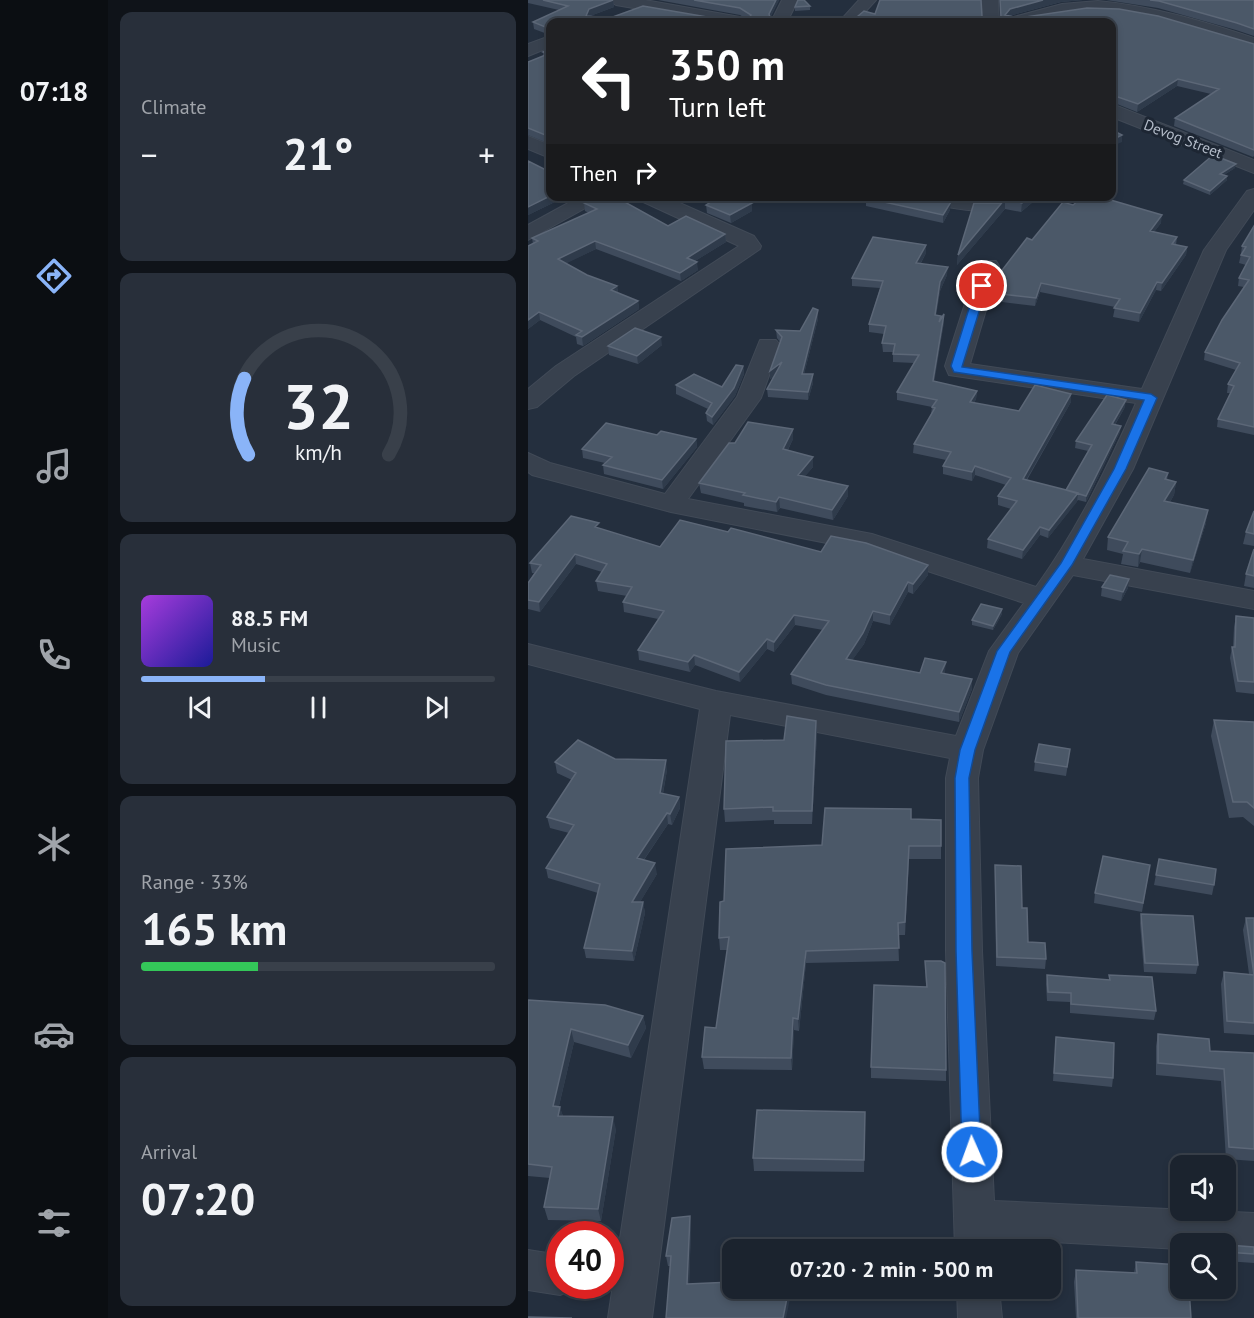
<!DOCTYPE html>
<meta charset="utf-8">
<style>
:root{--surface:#1b232e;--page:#282f3a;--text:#f1f3f6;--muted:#a0a4aa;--line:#39404a;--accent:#8ab4f8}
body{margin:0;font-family:"PT Sans",sans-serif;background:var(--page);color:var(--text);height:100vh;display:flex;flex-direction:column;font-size:22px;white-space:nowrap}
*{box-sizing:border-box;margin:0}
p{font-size:20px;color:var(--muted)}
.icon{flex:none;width:33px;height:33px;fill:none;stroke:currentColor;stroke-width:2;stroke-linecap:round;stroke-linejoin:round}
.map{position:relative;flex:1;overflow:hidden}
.side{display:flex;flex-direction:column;gap:12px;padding:12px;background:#0f1319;width:420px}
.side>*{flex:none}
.guide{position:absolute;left:18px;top:18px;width:570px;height:183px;border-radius:12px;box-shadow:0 3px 9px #0003,0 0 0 2px var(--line);background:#202124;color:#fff;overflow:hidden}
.buttons{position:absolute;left:642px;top:1155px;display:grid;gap:12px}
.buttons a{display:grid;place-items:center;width:66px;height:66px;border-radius:12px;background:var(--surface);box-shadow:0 3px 9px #0003,0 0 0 2px var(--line);font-size:30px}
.speed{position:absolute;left:18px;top:1221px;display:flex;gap:12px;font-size:30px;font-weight:700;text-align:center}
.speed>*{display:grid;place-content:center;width:78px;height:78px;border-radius:50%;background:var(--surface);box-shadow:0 3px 9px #0003,0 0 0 2px var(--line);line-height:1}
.speed .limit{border:9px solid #d22;background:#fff;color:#111}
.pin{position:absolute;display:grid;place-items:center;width:51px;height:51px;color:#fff;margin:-26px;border:3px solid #fff;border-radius:50%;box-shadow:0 2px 6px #0007}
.me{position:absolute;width:66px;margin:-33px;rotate:358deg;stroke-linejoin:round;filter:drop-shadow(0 0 4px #0008)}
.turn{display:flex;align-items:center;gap:21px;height:126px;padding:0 24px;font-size:27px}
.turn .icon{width:78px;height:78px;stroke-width:2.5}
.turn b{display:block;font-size:42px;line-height:51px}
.then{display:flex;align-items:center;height:57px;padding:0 24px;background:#0003;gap:12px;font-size:22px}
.big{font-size:45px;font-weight:700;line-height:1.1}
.side .widget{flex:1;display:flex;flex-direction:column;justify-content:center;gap:9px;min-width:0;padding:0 21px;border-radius:12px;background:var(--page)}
.side .dial{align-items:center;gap:0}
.dial svg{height:156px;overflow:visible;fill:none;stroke:var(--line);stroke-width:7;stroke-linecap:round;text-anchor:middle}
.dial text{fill:var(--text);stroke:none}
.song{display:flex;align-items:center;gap:18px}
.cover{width:72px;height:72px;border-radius:9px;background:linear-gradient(135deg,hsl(280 70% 55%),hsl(240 70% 35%))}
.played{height:6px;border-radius:3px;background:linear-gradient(90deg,var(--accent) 35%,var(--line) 35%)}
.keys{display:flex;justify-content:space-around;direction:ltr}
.heat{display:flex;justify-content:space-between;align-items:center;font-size:33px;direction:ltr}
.charge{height:9px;border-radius:4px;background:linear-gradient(90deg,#34c759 33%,var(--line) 0)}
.trip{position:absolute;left:194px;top:1239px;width:339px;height:60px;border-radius:12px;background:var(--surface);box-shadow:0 3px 9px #0003,0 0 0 2px var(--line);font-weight:700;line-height:60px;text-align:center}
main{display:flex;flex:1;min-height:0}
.menu{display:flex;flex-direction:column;width:108px;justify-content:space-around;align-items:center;background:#0b0e12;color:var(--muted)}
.menu .icon{width:42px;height:42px}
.menu .on{color:var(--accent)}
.menu b{font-size:27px;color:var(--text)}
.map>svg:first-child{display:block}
</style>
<main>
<nav class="menu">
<b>07:18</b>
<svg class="icon on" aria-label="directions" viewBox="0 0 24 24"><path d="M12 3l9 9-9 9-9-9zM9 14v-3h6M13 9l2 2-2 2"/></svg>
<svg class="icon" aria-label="music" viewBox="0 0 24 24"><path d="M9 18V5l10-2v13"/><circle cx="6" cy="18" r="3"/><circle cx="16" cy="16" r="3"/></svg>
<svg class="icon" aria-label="phone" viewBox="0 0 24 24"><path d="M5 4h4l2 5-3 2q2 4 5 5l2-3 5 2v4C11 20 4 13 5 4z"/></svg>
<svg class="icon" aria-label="climate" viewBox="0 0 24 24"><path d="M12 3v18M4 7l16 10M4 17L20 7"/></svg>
<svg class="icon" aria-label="car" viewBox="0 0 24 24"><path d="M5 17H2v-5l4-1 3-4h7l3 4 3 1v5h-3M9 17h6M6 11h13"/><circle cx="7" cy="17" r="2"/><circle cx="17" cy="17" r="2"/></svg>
<svg class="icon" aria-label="filters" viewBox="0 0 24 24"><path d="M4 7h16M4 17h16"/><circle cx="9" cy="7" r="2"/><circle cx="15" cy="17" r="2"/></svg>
</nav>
<section class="side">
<div class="widget"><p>Climate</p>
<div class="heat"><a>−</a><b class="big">21°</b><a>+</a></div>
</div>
<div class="widget dial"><svg viewBox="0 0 100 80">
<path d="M14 69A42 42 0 1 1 86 69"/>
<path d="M14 69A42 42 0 0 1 12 30" stroke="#8ab4f8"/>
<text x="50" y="56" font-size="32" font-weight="700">32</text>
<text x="50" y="72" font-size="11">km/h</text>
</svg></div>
<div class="widget">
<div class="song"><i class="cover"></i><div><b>88.5 FM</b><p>Music</p></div></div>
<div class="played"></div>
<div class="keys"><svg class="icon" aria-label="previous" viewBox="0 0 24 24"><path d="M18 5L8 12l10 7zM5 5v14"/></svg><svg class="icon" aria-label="pause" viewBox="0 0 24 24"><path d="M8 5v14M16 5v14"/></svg><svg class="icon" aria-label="next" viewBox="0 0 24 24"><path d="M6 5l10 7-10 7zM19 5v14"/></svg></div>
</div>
<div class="widget"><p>Range · 33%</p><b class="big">165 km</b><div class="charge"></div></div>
<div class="widget"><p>Arrival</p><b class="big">07:20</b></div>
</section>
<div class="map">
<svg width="726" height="1318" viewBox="0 0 726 1318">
<rect width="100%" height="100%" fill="#242f3e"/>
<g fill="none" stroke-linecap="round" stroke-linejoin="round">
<defs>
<path id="minor" d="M80,0H117L212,17L221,22H186L88,5Z
M254,0H270L259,22H243Z
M331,0H348L328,22H311Z
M454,0H470L471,22H455Z
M570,1C624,6 675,21 726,38V49C674,36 625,13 570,12C539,11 510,26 479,22L482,18L534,4Z
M22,36V47L0,56V44Z
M584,104L726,160V173L584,117Z
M0,136L22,145V158L0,149Z
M726,189V210L698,250L605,469L555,559L726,591V609L545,575L490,653L455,750L450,778L454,951L466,1201L726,1213V1253L698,1251V1244H652V1249L468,1239L469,1250H427L418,951V778L422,758L202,715L124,1318H80L172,709L0,664V644L188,691L428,736L461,651L496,603L339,551L143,512L4,475L0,472V453L22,463L137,494L209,397L232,340H248L252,345L233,398L160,499L344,534L508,587C549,530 580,467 608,403L421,375L417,366L449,266L452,261H468L471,266L442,364L614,389L676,250L719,191Z
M53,196H79L0,240V225Z
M108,196H136L226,236L233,246L232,249L46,376L9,407L0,409V389L28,366L211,246L111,200Z
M390,196H436L458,201L462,196H483L472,210C459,214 398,207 390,196Z
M0,1250L32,1255V1286H49L47,1289L32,1295L0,1290Z
M429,1288H471L474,1318H430Z"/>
</defs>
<use href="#minor" stroke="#414a57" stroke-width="2"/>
<use href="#minor" fill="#38414e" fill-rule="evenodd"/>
</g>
<path fill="#3f4b5c" d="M0,0H85L86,7L62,16L82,18H217L212,15L130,0H251L242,18L22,22V35L6,29L5,22L31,10L0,3Z
M352,0H453L454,17H472V0H555L533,2L481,16L491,18L559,8L591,9L630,16L726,44V156L725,157L646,126L647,118L683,94L649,86L609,112L584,102V22H323L336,11L347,14Z
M578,0H726V36L708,30L630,8Z
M282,6V10L267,11V7Z
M22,49V144L0,135V62L15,56V52Z
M0,161L22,196H47L37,202L31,200L0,215Z
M707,168L696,175L699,180L682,195L655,184L656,180Z
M478,196H512L493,212L477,209L429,265L430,255Z
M338,198L422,210L415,223L338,206Z
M56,203L140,226L197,234L198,242L167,261L170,270L153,281L68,249L38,263L59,275L89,286L90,293L110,301L111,309L55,346L49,344L48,337L12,320L0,329V246L5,244L4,238L61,213L57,211Z
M178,205L224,211L203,223L179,213Z
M633,223L626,232L649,237L648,245L659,247L658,255L633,291L628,290L611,322L585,317L587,307L512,292L507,306L474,302V296L465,295V287L504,240Z
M726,226V435L689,427L690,419L702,393H699L700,384L708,370L676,360L677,352L716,287L710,286L711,278L718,265L711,263L713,254L714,246Z
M398,253L393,263L419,275L412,291L408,315L413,316V320L416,322L406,381L449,391L448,399L446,403L491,411L543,394V402L499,480L538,490L560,451L547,448L548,441L597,407L587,425L592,432L558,502L550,500L520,538L512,535L494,559L459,548L460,539L483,509L470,505V496L478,485L447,475L444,481L415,474V466L418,460L385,453L386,444L403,414L404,407L369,400V392L386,363L365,362V352H355L354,343L356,334L341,332V324L352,288L324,286V278Z
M290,310V319L276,374H285V383L280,400L240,397L239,389L246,377L242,379V371L252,342L249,338L248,330L272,331Z
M134,345L110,364L81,355L80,346Z
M215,366L216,374L207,396L185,425L179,421L178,413L180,409L148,394V385L194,387Z
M129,435L168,439L169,447L135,489L76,474L75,465L77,463L55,458L54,449Z
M265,439L260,450L285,467L277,476L320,486V496L305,520L252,508L249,512L216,506V503L173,493L171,483L207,443Z
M640,473L639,480L648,482L646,495L642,502L678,523L662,573L612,562L610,567L593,564L595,554L579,550L580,537Z
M726,511V546L715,544L718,532Z
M72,529L132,547L200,532L293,552L400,565V575L385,594L380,592L362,625L345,621L336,644L324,660L392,673L417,672L416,674L444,679V689L431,722L298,695L264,684L263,674L295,630L267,625L246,652L239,649L212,682L167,665L162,672L111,660L110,650L130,619L96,612L95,602L99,596L70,591L68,581L74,572L48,564L12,612L0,609V583L6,573H4L2,563Z
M726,549V588L716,586L718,574Z
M574,587L600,588L593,601L573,596Z
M474,609V614L465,630L444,625V620Z
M708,616L726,618V694L708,692L702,658L704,647H705L706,627Z
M686,720L726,722V826L715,817L701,818L683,736Z
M288,721L289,734L284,824H246V820L197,822L196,809L256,740Z
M541,758L538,776L506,771L507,762Z
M87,759L139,770L135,794L151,797L152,808L144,825L140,824L116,860L129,874L112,902H115L117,913L106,961L58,958L56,948L70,893L20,878L18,868L41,833L22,828L19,817L44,780L29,773L27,762Z
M383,819L413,846V859H381L377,935H370L371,961L278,963L271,1031L266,1030L264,1070L176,1069L174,1057L188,1028L199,950H192L191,938L196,901L294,845Z
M631,859L686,885L684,895L626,885Z
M467,865L494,908L500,942L518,959L517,969L468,966Z
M622,865L614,912L566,903L567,893Z
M613,914L670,965L668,974L616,972L612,923Z
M718,918H726V1035L696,1033L693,984L696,972L721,974L715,930Z
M397,961L418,1070V1081L343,1078V1067L398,987Z
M519,975L581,980V975L628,1011L626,1020L542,1013V1002L519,1001L518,984Z
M0,1000L115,1016L118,1028L103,1058L46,1042L31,1106L35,1116L88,1129L73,1221L20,1220L16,1207L22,1178L0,1176Z
M630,1034L682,1051L726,1053V1161L698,1159L693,1081L628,1075V1046Z
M528,1037L585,1078L584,1087L525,1081Z
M337,1112L336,1172L226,1171L225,1158Z
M163,1227L161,1284L204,1288H263V1294L138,1318L143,1266H140L138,1256Z
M688,1238L700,1245L726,1247V1263L698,1261V1244H686Z
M608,1262L663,1318H548L546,1282L548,1270L606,1273Z"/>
<path fill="#2f3b4b" d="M85,0L86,7L62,16H58L61,9Z
M248,0H251L242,18L243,22H236Z
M515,0H555L533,2L481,16L477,15L482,9Z
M650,79L649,86L609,112L610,104Z
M594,135V142L587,145V152L584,153V140Z
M708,164L707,168L691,178L692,174Z
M699,176V180L682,195V191Z
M22,196H30L31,200L0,215V207Z
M36,196H47L37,202Z
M501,196H512L493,212L494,203Z
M477,199V209L429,265L430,255Z
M423,202L422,210L415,223V215Z
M224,203V211L203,223L202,215Z
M634,215L633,223L621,239L622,231Z
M197,234L198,242L159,266V258Z
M67,241L68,249L31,267L30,259Z
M398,245V253L388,271V263Z
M659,247L658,255L633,291L634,283Z
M169,262L170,270L153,281L152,273Z
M420,267L419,275L412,291L407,324L412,282Z
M629,282L628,290L611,322L612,313Z
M513,283L512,292L507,306L508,298Z
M89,286L90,294L83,290Z
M110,301L111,309L55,346L54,337Z
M290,310V319L274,382V374Z
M11,312L12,320L0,329V320Z
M416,314V322L405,390V381Z
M133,337L134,345L110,364L109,356Z
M254,362L255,371L242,379V371Z
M215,366L216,374L207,396L185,425L184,417Z
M285,374V383L280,400V392Z
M449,391L448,399L442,410V402Z
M543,394V402L494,487L495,479Z
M598,400L597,407L583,431L584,424Z
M593,426L592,432L558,502V496Z
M265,429V439L255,459V449Z
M168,439L169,447L135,489L134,480Z
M285,457V467L270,485V475Z
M447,466V475L444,481V472Z
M648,482L646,495L635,514L636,501Z
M320,486V496L305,520L304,510Z
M550,493L549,502L520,538L521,530Z
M251,497L252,508L249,512L248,502Z
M680,510L678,523L662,573L665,560Z
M512,527V535L494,559L495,550Z
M614,549L612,562L610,567L611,554Z
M47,554L48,564L12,612L11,602Z
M400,565V575L385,594V584Z
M601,579L600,588L593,601L595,592Z
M380,582V592L362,625V615Z
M474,609V614L465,630V626Z
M345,611V621L336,644L318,669V659Z
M266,615L267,625L246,652V642Z
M239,639V649L212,682L211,672Z
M166,655L167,665L162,672L160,662Z
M418,662L417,672L413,684V673Z
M444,679V689L431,722V712Z
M288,721L289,734L284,824V811Z
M138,760L139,770L133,803L132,793Z
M151,797L152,808L144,825L142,814Z
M139,813L140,824L110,868L109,858Z
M381,846V859L377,935V922Z
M127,863L129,874L106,912L104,902Z
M115,902L117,913L106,961L104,951Z
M278,951V963L271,1031L270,1019Z
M115,1016L118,1028L103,1058L100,1045Z
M265,1018L266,1030L264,1070L263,1058Z
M43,1029L46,1042L28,1118L25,1106Z
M32,1107L36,1119L30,1116Z
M85,1117L88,1129L73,1221L70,1209Z
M162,1216L163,1227L161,1294L159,1284Z
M261,1288H263V1294L258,1318H255Z"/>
<path fill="#4b5868" stroke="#5c6777" stroke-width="1.5" d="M15,0H85L61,9L58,16L82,18L115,6L185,18H221L223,15L212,8L166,0H248L241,14L242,17L236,22H22V29L5,22L40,6Z
M270,0H276L282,6L267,7Z
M352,0H453L454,17H473L472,0H515L482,9L477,15L491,18L559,8L591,9L630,16L726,44V150L647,118L691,89L650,79L610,104L584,95V22H323L336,11L347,14Z
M622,0H726V29L709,23L631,1Z
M22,49V137L0,128V62L20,54L15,52Z
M584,130L594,135L584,140Z
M685,155L708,164L692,174L699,176L682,191L656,180Z
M0,161L22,172V196L0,207Z
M67,196H86L140,226L158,216L197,234L159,258L169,262L152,273L67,241L30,259L59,275L89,286L83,290L110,301L54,337L48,335L54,331L11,312L0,320V246L10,241L4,238L69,209L56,203Z
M192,196H207L224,203L202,215L178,205Z
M340,196H403L423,202L415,215L338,198Z
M478,196H501L494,203L477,199L430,255L446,203H473Z
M556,196H569L634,215L622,231L649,237L644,244L659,247L634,283L629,282L612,313L586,308L592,299L513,283L508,298L474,294L476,288L465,287L468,278L499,238L504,240L535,202L545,205Z
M726,226V427L690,419L706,386L700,384L712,363L677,352L694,320L721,280L711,278L722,257L713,255L718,247L714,246Z
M345,237L398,245L388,263L420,267L412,282L407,315L413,316L411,322L416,314L405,381L449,391L442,402L491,411L507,385L543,394L495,479L550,493L521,530L512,527L495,550L460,539L489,501L470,496L483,478L447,466L444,472L415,466L423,452L386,444L407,408L404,407L409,400L369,392L391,355L365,354L367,344L354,343L358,326L341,324L355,281L324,278Z
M285,308L290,310L274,374H285L280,392L239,389L254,362L242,371L254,337L248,330L272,331Z
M107,328L133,337L109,356L80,346Z
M208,365L215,366L206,388L184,417L178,413L184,403L148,385L166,374L194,387Z
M579,395L598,400L584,424L593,426L558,496L538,490L564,445L548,441Z
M220,422L265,429L255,449L285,457L270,475L320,486L304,510L251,497L248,502L215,495L217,493L171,483L201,443H207Z
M78,423L129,435L133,431L168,439L134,480L75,465L84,457L54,449Z
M621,468L640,473L637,479L648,482L636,501L680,510L665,560L614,549L611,554L595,551L600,542L580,537Z
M726,511V534L718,532Z
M43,516L71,523L67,527L132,547L152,520L200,532L203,528L293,552L303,536L338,543L400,565L385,584L380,582L362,615L345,611L335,633L318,659L392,673L397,658L418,662L413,673L444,679L431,712L298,685L263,674L301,621L266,615L246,642L239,639L211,672L166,655L160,662L110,650L136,611L95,602L104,587L68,581L79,564L47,554L11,602L0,600V583L13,565L2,563Z
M726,549V576L718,574Z
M582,575L601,579L595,592L574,587Z
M453,604L474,609L465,626L444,620Z
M708,616L726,618V682L710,681L704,647H707Z
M259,716L288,721L284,811H245V807L196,809L198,741L256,740Z
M686,720L726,722V808L719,802H705Z
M50,740L87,759L138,760L132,793L151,797L142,814L139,813L109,858L127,863L104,902H115L104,951L56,948L72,884L18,868L46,825L19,817L48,773L27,762Z
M511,744L542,749L539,767L507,762Z
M297,808L383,809V819L413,820V846H381L377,922L370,923L371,948L278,951L270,1019L265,1018L263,1058L174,1057L177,1027L188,1028L201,937L191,938L192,902L196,901L198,849L294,845Z
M575,856L622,865L615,903L567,893Z
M631,859L688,869L686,885L628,875Z
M467,865L493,866L494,908H499L500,942L517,943L518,959L469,957Z
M613,914L665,916L670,965L617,963Z
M718,918H726V1023L699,1021L696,972L726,975Z
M397,961H413L417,963L418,1070L343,1067L346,985L399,987Z
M519,975L582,980L581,975L624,977L628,1011L543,1004V993L520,992Z
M0,1000L77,1005L115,1016L100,1045L43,1029L25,1106L32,1107L30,1116L85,1117L70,1209L16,1207L24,1167L0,1164Z
M630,1034L681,1039L682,1051L726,1053V1149L701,1147L696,1069L630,1063Z
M528,1037L586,1043L585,1078L526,1073Z
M229,1110L337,1112L336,1160L225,1158Z
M162,1216L159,1284L204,1282V1288H261L255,1318H138L143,1256H138L144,1218Z
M688,1238H698L700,1245L726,1247V1254L698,1252V1244H688Z
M608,1262L652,1265V1288H661L663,1318H550L548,1270L609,1273Z
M0,1317L44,1318H0Z"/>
<path fill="#1a73e8" stroke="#114b97" stroke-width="1.5" d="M454,283L459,286L434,367L623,394L629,398L598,469L544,565L482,652L447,750L441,778L444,951L453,1152L450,1158L444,1160L437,1158L434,1152L428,951L427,778L432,750L469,651L533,563L586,469L616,400L426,372L423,366L448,286Z"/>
<g text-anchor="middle" stroke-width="6" stroke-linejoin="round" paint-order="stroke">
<g font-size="15" fill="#b4bcc9" stroke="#1d2633">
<text transform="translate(655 139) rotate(21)" y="5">Devog Street</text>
</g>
</g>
</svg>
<div class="buttons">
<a><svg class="icon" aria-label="sound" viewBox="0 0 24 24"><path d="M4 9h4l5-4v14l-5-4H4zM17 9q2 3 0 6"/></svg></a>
<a><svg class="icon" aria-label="search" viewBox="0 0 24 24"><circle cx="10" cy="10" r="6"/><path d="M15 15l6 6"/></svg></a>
</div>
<div class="speed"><div class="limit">40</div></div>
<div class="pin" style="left:454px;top:286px;background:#d93025"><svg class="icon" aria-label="arrive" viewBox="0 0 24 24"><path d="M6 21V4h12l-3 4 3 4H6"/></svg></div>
<svg class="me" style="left:444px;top:1152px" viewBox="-20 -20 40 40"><circle r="17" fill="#1a73e8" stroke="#fff" stroke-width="3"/><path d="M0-11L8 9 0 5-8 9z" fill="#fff"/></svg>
<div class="trip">07:20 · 2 min · 500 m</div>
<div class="guide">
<div class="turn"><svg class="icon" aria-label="left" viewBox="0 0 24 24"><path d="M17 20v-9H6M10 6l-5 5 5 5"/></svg><div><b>350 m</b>Turn left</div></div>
<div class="then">Then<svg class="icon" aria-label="right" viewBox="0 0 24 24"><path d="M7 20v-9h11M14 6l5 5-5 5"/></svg></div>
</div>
</div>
</main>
